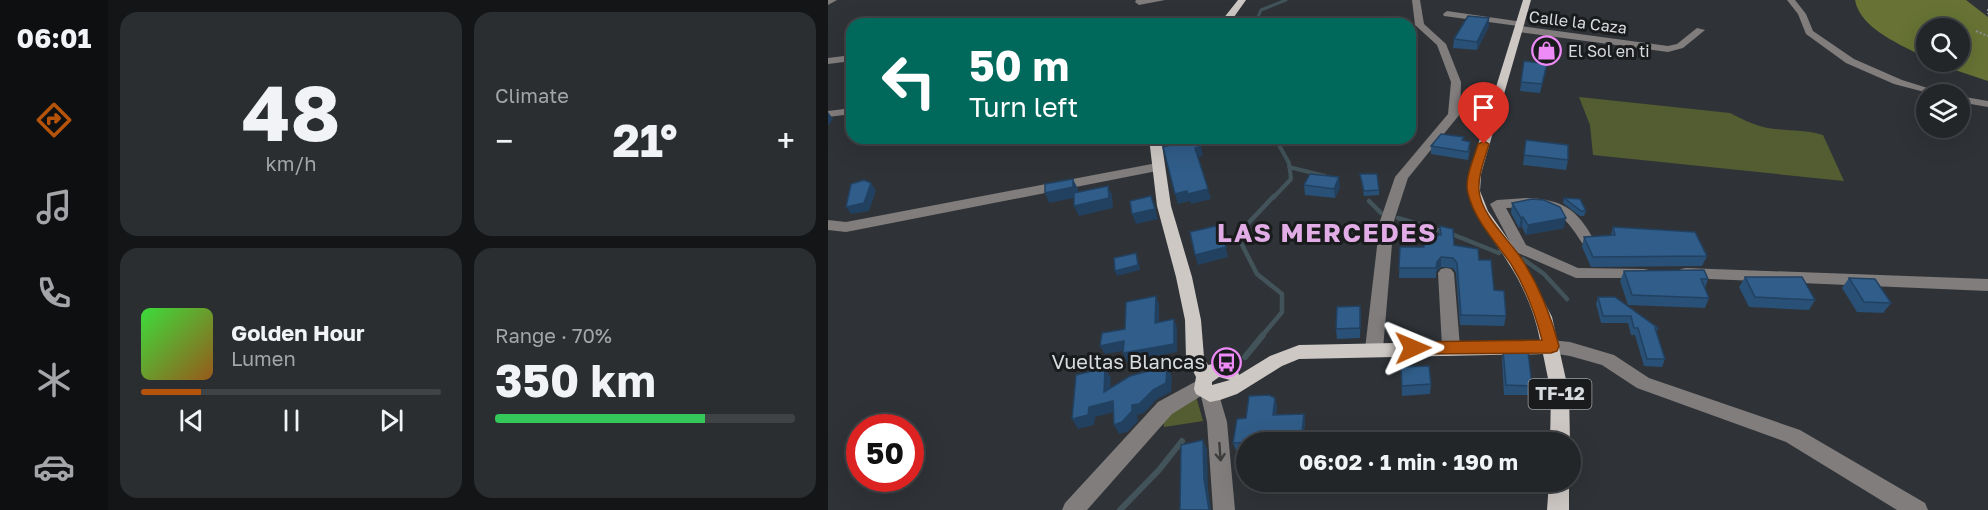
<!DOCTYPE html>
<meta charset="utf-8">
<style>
:root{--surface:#232629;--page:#2b2e31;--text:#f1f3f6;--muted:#a3a5a8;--line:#404346;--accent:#b45309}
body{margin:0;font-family:"Golos Text",sans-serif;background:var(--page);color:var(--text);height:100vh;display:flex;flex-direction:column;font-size:22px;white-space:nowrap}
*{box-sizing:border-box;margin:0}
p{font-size:20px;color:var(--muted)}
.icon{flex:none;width:33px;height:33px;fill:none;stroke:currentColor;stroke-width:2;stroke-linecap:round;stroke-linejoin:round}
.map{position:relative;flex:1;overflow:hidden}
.sheet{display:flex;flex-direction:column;gap:12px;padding:12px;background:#131517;width:720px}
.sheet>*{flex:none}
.banner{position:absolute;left:18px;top:18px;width:570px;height:126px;border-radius:18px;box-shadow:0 6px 24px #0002,0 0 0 2px var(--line);background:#00695c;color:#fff;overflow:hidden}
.fabs{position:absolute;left:1088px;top:18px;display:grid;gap:12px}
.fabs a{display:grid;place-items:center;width:54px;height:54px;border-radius:50%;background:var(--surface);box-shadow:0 6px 24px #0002,0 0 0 2px var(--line);font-size:30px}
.speed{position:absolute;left:18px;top:414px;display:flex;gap:12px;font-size:30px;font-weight:700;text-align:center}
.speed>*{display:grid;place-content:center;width:78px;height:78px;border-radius:50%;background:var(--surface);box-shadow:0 6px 24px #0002,0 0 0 2px var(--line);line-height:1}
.speed .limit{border:9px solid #d22;background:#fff;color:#111}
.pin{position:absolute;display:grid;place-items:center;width:51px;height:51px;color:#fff;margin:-62px -26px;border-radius:50% 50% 50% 0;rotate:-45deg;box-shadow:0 0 6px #0007}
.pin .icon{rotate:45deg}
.me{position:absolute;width:66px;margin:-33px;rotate:89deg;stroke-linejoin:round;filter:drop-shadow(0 0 4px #0008)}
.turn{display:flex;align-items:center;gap:21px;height:126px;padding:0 24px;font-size:27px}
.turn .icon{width:78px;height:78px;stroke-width:2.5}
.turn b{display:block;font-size:42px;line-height:51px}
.big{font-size:45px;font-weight:700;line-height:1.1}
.sheet .card{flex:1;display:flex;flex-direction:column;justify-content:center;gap:9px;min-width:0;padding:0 21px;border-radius:18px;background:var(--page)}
.sheet .dial{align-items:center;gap:0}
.dial b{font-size:78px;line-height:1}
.song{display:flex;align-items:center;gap:18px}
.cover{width:72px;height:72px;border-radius:9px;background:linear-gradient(135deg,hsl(120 70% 55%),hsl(30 70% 35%))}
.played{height:6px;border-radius:3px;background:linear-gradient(90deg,var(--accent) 20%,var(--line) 20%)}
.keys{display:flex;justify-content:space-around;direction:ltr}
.heat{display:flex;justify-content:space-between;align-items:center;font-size:33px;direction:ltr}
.charge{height:9px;border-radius:4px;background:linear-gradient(90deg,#34c759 70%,var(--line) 0)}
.sheet .tiles{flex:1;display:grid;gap:12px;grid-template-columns:repeat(2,1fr)}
.trip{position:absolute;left:408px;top:432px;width:345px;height:60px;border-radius:30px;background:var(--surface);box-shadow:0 6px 24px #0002,0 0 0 2px var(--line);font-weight:700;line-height:60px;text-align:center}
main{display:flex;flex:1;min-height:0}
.tab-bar{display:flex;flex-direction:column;width:108px;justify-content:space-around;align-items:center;background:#0e0f10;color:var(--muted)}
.tab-bar .icon{width:42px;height:42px}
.tab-bar .on{color:var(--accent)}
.tab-bar b{font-size:27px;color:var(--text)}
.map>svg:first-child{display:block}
</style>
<main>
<nav class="tab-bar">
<b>06:01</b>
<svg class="icon on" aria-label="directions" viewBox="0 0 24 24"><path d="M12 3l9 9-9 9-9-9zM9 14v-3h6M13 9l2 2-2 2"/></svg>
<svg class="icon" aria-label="music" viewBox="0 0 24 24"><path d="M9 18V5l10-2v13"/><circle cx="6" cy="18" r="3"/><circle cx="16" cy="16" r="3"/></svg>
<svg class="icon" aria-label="phone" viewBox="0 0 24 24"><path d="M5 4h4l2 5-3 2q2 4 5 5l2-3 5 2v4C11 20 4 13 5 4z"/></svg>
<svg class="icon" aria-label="climate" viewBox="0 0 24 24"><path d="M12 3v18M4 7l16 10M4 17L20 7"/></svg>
<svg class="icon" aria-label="car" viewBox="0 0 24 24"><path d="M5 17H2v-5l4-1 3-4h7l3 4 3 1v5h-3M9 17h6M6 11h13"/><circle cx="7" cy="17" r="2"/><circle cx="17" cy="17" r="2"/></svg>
</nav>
<section class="sheet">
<div class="tiles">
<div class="card dial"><b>48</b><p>km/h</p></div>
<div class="card"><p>Climate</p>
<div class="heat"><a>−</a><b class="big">21°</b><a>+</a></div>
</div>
<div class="card">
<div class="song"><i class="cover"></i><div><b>Golden Hour</b><p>Lumen</p></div></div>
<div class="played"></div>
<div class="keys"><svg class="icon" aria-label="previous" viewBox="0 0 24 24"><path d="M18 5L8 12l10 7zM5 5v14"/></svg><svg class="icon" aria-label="pause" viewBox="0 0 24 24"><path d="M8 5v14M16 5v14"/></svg><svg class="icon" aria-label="next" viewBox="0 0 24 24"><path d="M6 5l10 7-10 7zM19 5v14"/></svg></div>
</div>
<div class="card"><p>Range · 70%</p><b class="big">350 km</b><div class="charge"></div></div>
</div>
</section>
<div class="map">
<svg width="1160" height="510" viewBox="0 0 1160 510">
<rect width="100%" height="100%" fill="#2f3337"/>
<path fill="#545d31" d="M751,97L902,113C916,120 931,128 947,129C964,131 979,130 995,135L1016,181L765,155L762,125Z
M368,396L375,421L336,427L335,419Z"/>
<path fill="#677234" d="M1027,0H1138L1160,17V81L1103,62H1131V28H1098V58C1074,45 1032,29 1027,0Z"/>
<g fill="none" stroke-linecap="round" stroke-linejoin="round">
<path stroke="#42535a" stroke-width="3" d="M436,24L429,19L433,10L458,0"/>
<path stroke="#42535a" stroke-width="4" d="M461,167L497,176
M445,198L463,179L461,163L447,138"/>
<path stroke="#42535a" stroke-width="4.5" d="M541,201L553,213
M570,218L626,235L671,253
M695,259L716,274L739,299
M434,336L454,312V294L429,274L409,235L446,196"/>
<path stroke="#42535a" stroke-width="6" d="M417,357L435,335
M292,510L331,470L354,441"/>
<path stroke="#898d90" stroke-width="2" stroke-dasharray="2 2" stroke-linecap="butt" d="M1160,9V14
M1148,31L1160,36"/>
<path fill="#807d7c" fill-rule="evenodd" d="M0,0H9L0,5Z
M308,0H337L311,5L307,2Z
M584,0H592L596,24L618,44L633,82L632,114L580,178L566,221L555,349L552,354L546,356L540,354L537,349L552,221L567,177L620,114L623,82L609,45L587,25Z
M959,0H967L978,14L985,31L1026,59L1074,80L1119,94H1104L1066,84L1018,63L978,34L970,14Z
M619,11L695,22L697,24L693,26L840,46L849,44L869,28L877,30L855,48L840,52L691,32L686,29L690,26L616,16L615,14Z
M24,55V61L0,64V58Z
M1131,96L1160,101V107L1131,102Z
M24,108V114L0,117V111Z
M329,163L335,167L334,170L18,232L0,230V220L18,222Z
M698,198C734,199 749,209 766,240L759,245L754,243C731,206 721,205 678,208L698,245L750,268L816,269L821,270L824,274L821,278H748L690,253L672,251L670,247L672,243L682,242L662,204L669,200Z
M618,268L623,269L626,273L632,347L629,352L623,354L617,352L614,347L610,273L613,269Z
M858,268L1160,279V291L858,278L853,277L850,273L853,269Z
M723,340L742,342L786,355L821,378L972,430L1097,503L1100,510H1069L958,442L809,388L774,365L742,356L717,352L714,347L717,342Z
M374,378L380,381L383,387L389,388L399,422L407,510H385L379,422L373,396L344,414L259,510H234L237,503L330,402Z"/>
<path fill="#cec8c5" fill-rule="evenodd" d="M410,0H418L401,24H391Z
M695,0H703L653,174L652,191L660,211L694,259L724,317L741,393L742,442H722L723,393L715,354L471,359L454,366L409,394L392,400L382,402L368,394L366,389L368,377L358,357L357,320L348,277L329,206L321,138H333L343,206L364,277L373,320L376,357L380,365C391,362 399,362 409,368L411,375L442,356L471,345L712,340C707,314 696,287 681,264C663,233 636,212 641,174ZM391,377L402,380L384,385V382Z
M721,482H741V510H719Z"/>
</g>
<path fill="#295076" d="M661,26L649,50L625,48L626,39Z
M696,61L719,64L712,93L692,91Z
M636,137L635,140L642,149L640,160L603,154V146Z
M698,140L740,160L738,170L695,165Z
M532,174L551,190V195L536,196Z
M476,185L512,187L507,198L477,195Z
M736,198L758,211L756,216H752L735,203Z
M684,203L736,228L698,235L694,227L691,228L683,213Z
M612,226L626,245L651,260L666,290L678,316L676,326L632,325L628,273L625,268L613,267L608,272V278H571L572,247H596L611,235Z
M785,227L879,256L874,266L763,267L754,247L756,237L783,235Z
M796,271L880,279L877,288L881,298L877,308L800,305L792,281Z
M917,277L987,300L981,310L921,307L911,287Z
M1021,278L1063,303L1055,313L1029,312L1014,288Z
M770,297L830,328L828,333L837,359L834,367L816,366L807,335H803L800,323H773L768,304Z
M532,306V338L509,339L508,329Z
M675,350L704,386L702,395H676L674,360Z
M573,367L603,384L602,394L574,396Z
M449,406L448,415L476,414L477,421L475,442H418V450H408L405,443L418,418Z"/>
<path fill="#224160" d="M661,18V26L649,50V42Z
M719,64L718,73L712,93L714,84Z
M0,112L5,119L0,126Z
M371,138L375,156L369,157L367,148Z
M511,177L512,187L507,198L506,189Z
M245,179L250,189V197L221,203L217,193Z
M43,183L48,191L41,211L23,214L18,207Z
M280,186L284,195L285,208L251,216L246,206Z
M380,189L383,199L363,204L362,201L350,204L347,194L359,191Z
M323,196L330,219L308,224L304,214Z
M695,217L694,227L691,228L693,218Z
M738,218L736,228L698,235L700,225Z
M398,247L400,257L370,265L367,255Z
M308,253L310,258L312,270L289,276L287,271Z
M613,257V267L608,272L609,262Z
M328,296L331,304V331L327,323Z
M532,306L533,316L532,338Z
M346,319L349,328V352L299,362L295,353Z
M296,341L300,350L277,354L272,346Z
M339,366L344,376L343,392L329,399L316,413L309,415L310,421L299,432L291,434L286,425Z
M277,368L283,378L281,402L285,401L290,411L267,417L266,425L250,429L244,419L261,407L276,392Z
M447,398L449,406L447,422L445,415Z
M476,414L477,421L475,442H473Z
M375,440L379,449L380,488L383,510H381L376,479Z"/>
<path fill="#305d89" stroke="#224160" stroke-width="1.5" d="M640,16L661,18L649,42L626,39Z
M696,61L719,64L714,84L693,82Z
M613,134L636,137L634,140L642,142L640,152L603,146Z
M350,138H371L373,146L367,148L380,189L360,194L359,191L347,194L335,147L351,143Z
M698,140L740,145V160L696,155Z
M482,174L511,177L506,189L476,185Z
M532,174H549L551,190L536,191Z
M245,179V187L217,193V184Z
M36,180L43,183L36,203L18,207L23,184Z
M280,186L281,198L246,206V193Z
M323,196L327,209L304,214L302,201Z
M736,198L752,199L758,211H753Z
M704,199L716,200L732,207L738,218L700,225L695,217L693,218L684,203Z
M392,225L398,247L367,255L362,232Z
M612,226L625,229L626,245L650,249L651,260H663L666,290L676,291L678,316L633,315L629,263L625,258L613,257L609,262L608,268H571L572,247H596V235H613Z
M785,227L867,232L879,256L765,257L756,237L787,235Z
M308,253L310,265L287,271L286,258Z
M876,270L880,279H873L881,298L804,295L796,271Z
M917,277H974L987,300L927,297Z
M1021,278L1047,279L1063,303L1036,302Z
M328,296L327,323L346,319V344L295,353L296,341L272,346L274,333L297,329L298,302Z
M770,297H787L830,328H827L837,359H819L810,328H806L803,316H775Z
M532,306V328L508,329L509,307Z
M675,350L700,351L704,386L678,385Z
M339,366L338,383L325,390L311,404L304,405V411L294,422L286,425L285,401L261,407L260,415L244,419L248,375L277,368L276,392L302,376Z
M601,366L603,384L574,386L573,367Z
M441,395L447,398L445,415L476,414L473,441L405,443L409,419L418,418L421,396Z
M375,440L376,479L381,510H352L353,445Z"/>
<defs><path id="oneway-shaft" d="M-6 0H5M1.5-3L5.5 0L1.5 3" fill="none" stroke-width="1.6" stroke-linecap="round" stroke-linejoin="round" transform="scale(1.5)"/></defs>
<use stroke="#3d3d3e" href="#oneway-shaft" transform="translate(392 452) rotate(86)"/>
<path fill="#b45309" stroke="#753606" stroke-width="1.5" d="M656,141L661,144C657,159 650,174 651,190C653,216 682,240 695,261C712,288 723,316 731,346L729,351L723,353L585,354L579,353L577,348L579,344L585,342L714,340C707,313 698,288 683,264C668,242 646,220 640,193C636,178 646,159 650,144Z"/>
<defs>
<symbol id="shop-ring" viewBox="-11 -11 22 22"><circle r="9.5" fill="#191b1d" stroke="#ef8bf7" stroke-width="1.5"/><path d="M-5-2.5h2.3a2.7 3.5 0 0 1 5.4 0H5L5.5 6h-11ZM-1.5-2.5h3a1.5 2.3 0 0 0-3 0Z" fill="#ef8bf7"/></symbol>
<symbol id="bus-ring" viewBox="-11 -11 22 22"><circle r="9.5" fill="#191b1d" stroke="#ef8bf7" stroke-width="1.5"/><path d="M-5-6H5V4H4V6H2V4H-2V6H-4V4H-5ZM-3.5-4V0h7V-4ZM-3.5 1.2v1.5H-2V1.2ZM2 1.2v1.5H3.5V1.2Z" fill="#ef8bf7"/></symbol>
</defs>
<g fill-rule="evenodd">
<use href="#shop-ring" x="702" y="34" width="33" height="33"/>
<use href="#bus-ring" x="382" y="346" width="33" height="33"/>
</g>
<g text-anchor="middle" stroke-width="6" stroke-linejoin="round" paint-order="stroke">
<g font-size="16" fill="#d8dbde" stroke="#191b1d">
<text transform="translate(750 22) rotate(7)" y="6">Calle la Caza</text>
</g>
<g font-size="16" fill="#d8dbde" stroke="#191b1d" text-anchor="start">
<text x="740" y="57">El Sol en ti</text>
</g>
<rect fill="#191b1d" stroke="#9fa1a4" stroke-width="1.5" x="700.5" y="379" width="63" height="30" rx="4.5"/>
<g font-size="18" font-weight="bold" fill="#d8dbde">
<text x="732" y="400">TF-12</text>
</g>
<g font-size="20" fill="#d8dbde" stroke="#191b1d" text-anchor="end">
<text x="377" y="369">Vueltas Blancas</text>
</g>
<g font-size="26" font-weight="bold" letter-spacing="1.5" fill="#e2ace6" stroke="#191b1d">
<text x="499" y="242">LAS MERCEDES</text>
</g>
</g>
</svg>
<div class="fabs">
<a><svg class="icon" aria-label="search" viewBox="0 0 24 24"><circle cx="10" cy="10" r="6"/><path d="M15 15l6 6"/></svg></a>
<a><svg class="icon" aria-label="layers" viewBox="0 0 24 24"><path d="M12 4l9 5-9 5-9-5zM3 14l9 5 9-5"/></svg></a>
</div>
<div class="speed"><div class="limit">50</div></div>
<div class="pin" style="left:656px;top:144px;background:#d93025"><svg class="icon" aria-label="arrive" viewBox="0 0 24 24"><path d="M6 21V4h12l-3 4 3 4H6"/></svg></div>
<svg class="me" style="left:585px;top:348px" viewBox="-20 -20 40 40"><path d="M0-17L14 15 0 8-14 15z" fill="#b45309" stroke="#fff" stroke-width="4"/></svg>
<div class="trip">06:02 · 1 min · 190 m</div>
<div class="banner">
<div class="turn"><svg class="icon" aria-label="left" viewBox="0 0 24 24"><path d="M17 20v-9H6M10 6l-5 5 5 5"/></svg><div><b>50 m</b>Turn left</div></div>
</div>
</div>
</main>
